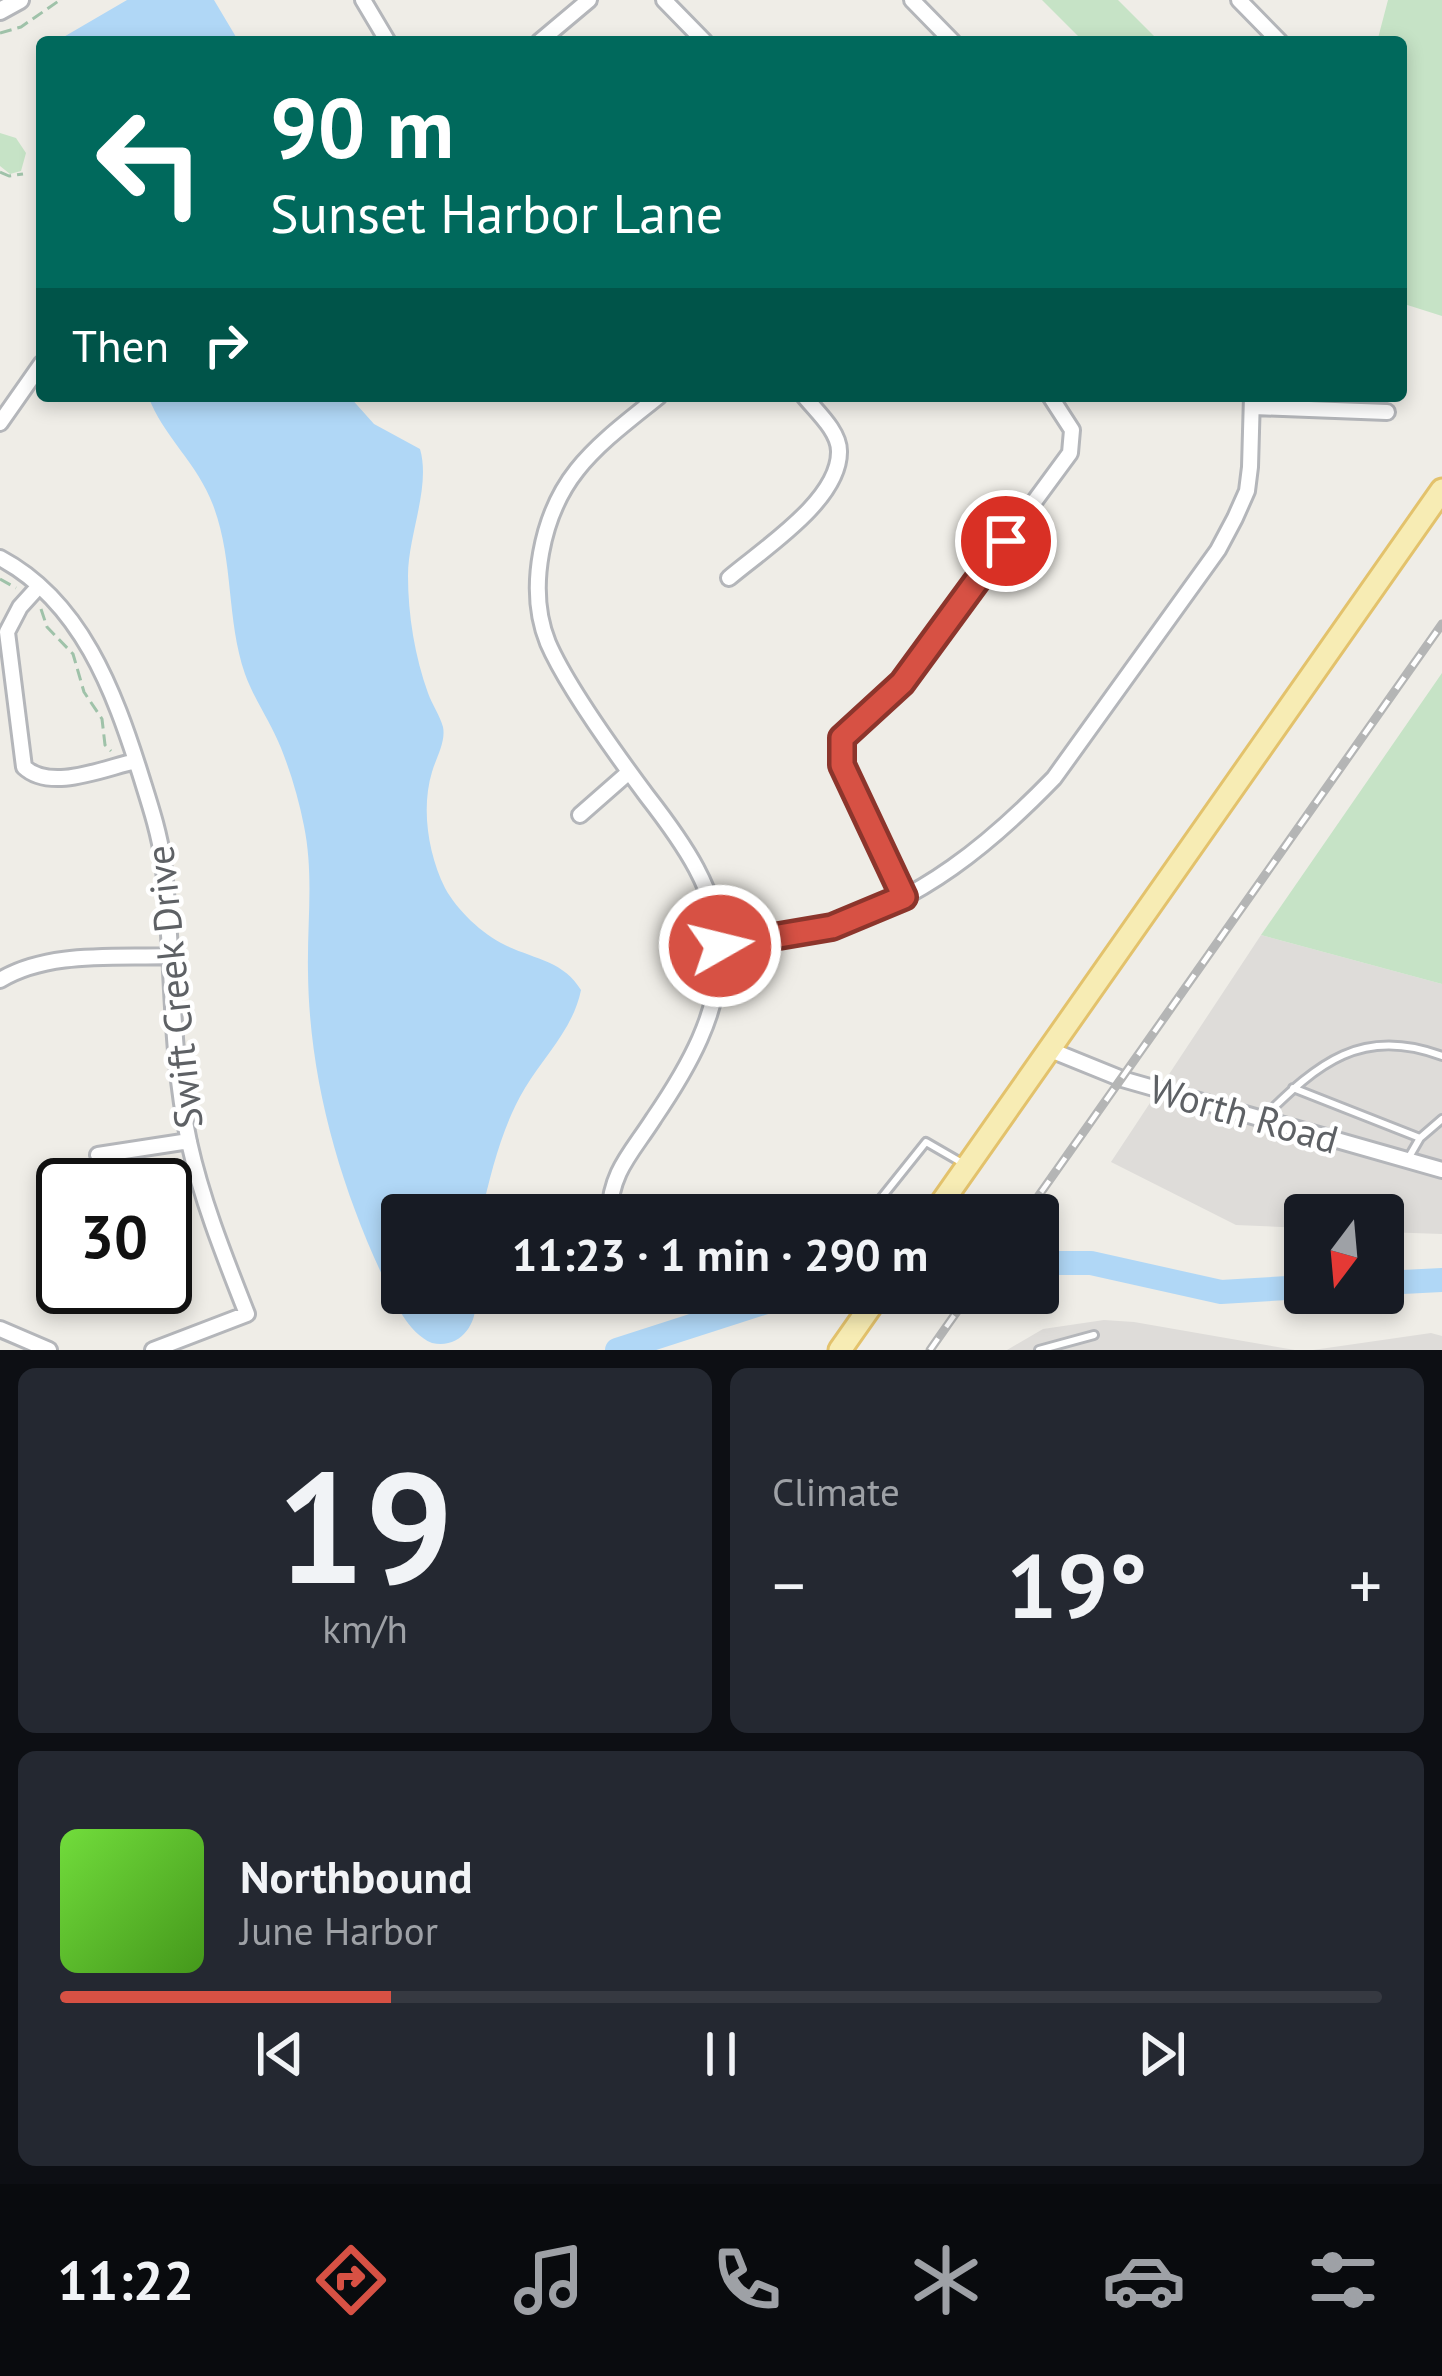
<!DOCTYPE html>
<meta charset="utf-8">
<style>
:root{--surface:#171b24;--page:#242831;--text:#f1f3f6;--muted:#9ea1a6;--line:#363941;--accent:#d75144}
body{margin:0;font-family:"PT Sans",sans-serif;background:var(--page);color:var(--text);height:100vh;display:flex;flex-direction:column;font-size:45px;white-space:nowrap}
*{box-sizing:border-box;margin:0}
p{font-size:39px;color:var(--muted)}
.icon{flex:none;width:66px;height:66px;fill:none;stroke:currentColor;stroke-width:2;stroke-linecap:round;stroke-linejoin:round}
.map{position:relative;height:1350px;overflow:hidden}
.drawer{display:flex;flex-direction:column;gap:18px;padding:18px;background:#0d0f14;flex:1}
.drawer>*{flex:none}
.guide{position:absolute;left:36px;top:36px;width:1371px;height:366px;border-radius:12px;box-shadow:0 6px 18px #0003;background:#00695c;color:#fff;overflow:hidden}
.needle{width:78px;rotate:196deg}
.controls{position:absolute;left:1284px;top:1194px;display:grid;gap:24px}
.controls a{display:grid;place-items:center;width:120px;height:120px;border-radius:12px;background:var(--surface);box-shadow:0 6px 18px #0003;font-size:60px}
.speed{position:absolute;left:36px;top:1158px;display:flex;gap:24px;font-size:60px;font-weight:700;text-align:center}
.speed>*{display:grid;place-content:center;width:156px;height:156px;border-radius:50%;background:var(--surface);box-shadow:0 6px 18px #0003;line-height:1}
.speed .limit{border:6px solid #111;border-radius:18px;background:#fff;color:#111}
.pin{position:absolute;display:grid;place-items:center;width:102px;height:102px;color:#fff;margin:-51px;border:6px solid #fff;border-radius:50%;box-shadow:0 3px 12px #0007}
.me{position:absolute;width:132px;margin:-66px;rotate:82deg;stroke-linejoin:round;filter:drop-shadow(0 0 9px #0008)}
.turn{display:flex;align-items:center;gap:42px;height:252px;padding:0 36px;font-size:54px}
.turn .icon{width:156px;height:156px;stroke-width:2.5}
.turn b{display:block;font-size:84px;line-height:102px}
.then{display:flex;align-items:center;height:114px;padding:0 36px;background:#0003;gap:24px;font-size:45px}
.big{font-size:90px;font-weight:700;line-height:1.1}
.drawer .widget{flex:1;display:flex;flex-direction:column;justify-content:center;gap:18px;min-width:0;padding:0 42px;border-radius:18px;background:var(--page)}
.drawer .dial{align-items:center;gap:0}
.dial b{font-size:156px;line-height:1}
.song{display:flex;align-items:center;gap:36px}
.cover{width:144px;height:144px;border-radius:18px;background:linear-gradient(135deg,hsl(100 70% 55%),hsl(100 70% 35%))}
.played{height:12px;border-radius:6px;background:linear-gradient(90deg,var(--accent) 25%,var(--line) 25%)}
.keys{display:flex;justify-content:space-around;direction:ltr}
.heat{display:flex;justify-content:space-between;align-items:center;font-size:66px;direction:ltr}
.drawer .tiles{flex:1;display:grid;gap:18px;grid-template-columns:1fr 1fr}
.widget:last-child{grid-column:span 2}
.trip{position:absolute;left:381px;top:1194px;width:678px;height:120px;border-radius:12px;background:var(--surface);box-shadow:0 6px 18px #0003;font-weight:700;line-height:120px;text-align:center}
.tabs{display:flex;height:192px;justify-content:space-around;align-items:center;background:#090b0e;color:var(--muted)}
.tabs .icon{width:84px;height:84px}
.tabs .selected{color:var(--accent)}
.tabs b{font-size:54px;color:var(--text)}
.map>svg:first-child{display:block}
</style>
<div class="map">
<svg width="1442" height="1350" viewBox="0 0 1442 1350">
<rect width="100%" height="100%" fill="#efede7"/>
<path fill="#dedcd9" d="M1261,935L1442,984V1234L1383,1232V1215H1305V1228L1236,1225L1111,1162Z
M1104,1320L1134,1322L1295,1350H1007L1043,1329Z
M1431,1333L1442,1336V1350H1313Z"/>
<path fill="#c6e3c6" d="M1042,0H1118L1160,42H1084Z
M1388,0H1442V316L1401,303V42H1377Z
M0,133L16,138L26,153L21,171L10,174L0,166Z
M1442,673V984L1261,935Z"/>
<path fill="#b0d7f6" d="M127,0H214L239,42H55Z
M148,396H349L374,424L420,449C431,487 408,535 408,576C408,615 415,657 428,693C432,704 440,716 443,727C446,742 436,758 432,772C421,808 428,854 445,888C457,910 482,934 505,945C534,959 564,961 581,990C573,1029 545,1055 525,1088C502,1126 491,1173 481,1215H402V1293H474C481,1317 464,1350 432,1343C408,1333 394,1301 384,1279C339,1183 309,1078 308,972C307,923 314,875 304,826C299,800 291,773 281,748C271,723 254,699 245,674C226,618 234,560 213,505C198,464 163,436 148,396Z"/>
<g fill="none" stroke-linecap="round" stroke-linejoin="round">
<path stroke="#b0d7f6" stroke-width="24" d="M1038,1263H1091L1221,1292L1305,1287
M1383,1283L1442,1280
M617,1350L794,1293"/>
<defs>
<path id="service" d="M1293,1088L1420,1138
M1263,1118C1318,1063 1362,1026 1442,1056
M1409,1157L1420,1138L1442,1119
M874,1207L926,1142L964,1164
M1039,1350L1094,1335"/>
<path id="minor" d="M363,0L388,42
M664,0L705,42
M912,0L953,42
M1239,0L1280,42
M539,42L589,0
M1254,407L1387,412
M0,423L42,363
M0,558C81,601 114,691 140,773C149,802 159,831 163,861C174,954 169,1050 189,1142C202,1201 225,1258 247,1314L153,1350
M729,578C763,549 840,500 839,451C839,431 816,411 804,396
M39,586L20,607L7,632L24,767C51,792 104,768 136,761
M580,815L629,772
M904,897L843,765L842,738L901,683L1070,453L1072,430L1050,396
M720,946C757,941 795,937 831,927C921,901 990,844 1054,778L1218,550L1235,518L1247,491L1250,467L1252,396
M0,980C48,951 114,958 169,956
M1048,1049L1122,1079L1442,1170
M98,1155L189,1141
M609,1215C611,1171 631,1154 654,1118C688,1068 720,1013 720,951C719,892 682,841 647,796C618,757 567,687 548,643C526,589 542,514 577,470C599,442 632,418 659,396
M0,1329L49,1350"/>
<path id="tertiary" d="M0,11L20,0"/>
<path id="primary" d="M933,1215L1442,490
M840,1350L880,1293"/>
</defs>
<use href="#service" stroke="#b4b6ba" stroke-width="12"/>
<use href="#minor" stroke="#b4b6ba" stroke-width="20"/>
<use href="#tertiary" stroke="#b4b6ba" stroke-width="22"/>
<use href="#primary" stroke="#e3c26c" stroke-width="27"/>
<path stroke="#9fc2a9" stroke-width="3" stroke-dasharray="12 6" stroke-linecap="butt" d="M0,33L21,27L60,0
M0,172L9,176L23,174
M0,579L16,588
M41,609L47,627L73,654L84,692L102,719L105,745L111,751"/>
<use href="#service" stroke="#fff" stroke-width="6"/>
<use href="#minor" stroke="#fff" stroke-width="14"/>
<use href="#tertiary" stroke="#fff" stroke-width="16"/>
<use href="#primary" stroke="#f7ecb4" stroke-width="21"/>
<defs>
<path id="rail" d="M1025,1215L1442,624
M930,1350L970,1293"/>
</defs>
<use href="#rail" stroke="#b4b5b5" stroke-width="9"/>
<use href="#rail" stroke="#fff" stroke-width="4.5" stroke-dasharray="14" stroke-linecap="butt"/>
</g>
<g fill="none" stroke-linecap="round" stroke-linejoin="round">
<defs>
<path id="route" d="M720,946L832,927L904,897L842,765V738L902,683L1006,541"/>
</defs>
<use href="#route" stroke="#8c352c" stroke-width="30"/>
<use href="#route" stroke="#d75144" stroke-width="21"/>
</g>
<g text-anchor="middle" stroke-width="9" stroke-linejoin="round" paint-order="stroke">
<g font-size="39" fill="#5e6165" stroke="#fff">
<text transform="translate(174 987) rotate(-96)" y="14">Swift Creek Drive</text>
<text transform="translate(1244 1114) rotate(16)" y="14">Worth Road</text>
</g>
</g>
</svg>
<div class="controls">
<a><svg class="needle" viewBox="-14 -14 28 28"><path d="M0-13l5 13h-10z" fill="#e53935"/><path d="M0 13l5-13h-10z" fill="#9ea1a6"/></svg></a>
</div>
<div class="speed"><div class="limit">30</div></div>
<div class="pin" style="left:1006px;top:541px;background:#d93025"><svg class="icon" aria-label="arrive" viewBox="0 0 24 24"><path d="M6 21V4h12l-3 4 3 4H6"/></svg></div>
<svg class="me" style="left:720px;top:946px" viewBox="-20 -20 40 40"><circle r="17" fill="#d75144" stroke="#fff" stroke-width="3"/><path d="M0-11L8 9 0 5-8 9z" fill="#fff"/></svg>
<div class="trip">11:23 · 1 min · 290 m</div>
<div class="guide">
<div class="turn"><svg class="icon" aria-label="left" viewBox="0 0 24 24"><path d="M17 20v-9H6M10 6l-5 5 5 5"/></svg><div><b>90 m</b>Sunset Harbor Lane</div></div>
<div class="then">Then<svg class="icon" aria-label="right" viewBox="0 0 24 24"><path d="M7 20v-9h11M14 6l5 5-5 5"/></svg></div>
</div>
</div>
<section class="drawer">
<div class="tiles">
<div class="widget dial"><b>19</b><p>km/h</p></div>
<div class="widget"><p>Climate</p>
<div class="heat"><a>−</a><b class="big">19°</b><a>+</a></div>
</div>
<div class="widget">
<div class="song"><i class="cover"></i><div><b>Northbound</b><p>June Harbor</p></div></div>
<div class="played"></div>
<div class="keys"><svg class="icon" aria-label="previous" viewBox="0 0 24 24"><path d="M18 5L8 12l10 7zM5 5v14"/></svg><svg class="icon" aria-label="pause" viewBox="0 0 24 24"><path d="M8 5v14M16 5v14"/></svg><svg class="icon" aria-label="next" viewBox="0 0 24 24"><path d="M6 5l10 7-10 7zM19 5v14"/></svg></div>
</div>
</div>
</section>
<nav class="tabs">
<b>11:22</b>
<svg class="icon selected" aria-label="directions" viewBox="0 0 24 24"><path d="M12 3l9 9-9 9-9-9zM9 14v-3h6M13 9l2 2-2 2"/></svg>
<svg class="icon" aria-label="music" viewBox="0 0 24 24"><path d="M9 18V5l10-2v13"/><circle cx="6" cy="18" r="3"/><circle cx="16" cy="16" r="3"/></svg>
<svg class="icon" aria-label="phone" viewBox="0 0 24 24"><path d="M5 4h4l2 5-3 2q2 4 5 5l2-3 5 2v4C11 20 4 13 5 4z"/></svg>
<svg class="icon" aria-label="climate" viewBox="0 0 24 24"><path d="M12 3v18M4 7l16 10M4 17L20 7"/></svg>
<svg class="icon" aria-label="car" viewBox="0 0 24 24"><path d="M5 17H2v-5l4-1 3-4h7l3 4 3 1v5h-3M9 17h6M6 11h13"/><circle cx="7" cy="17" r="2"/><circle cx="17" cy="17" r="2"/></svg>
<svg class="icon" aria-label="filters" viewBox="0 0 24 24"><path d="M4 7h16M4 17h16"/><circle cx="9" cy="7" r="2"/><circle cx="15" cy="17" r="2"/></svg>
</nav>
